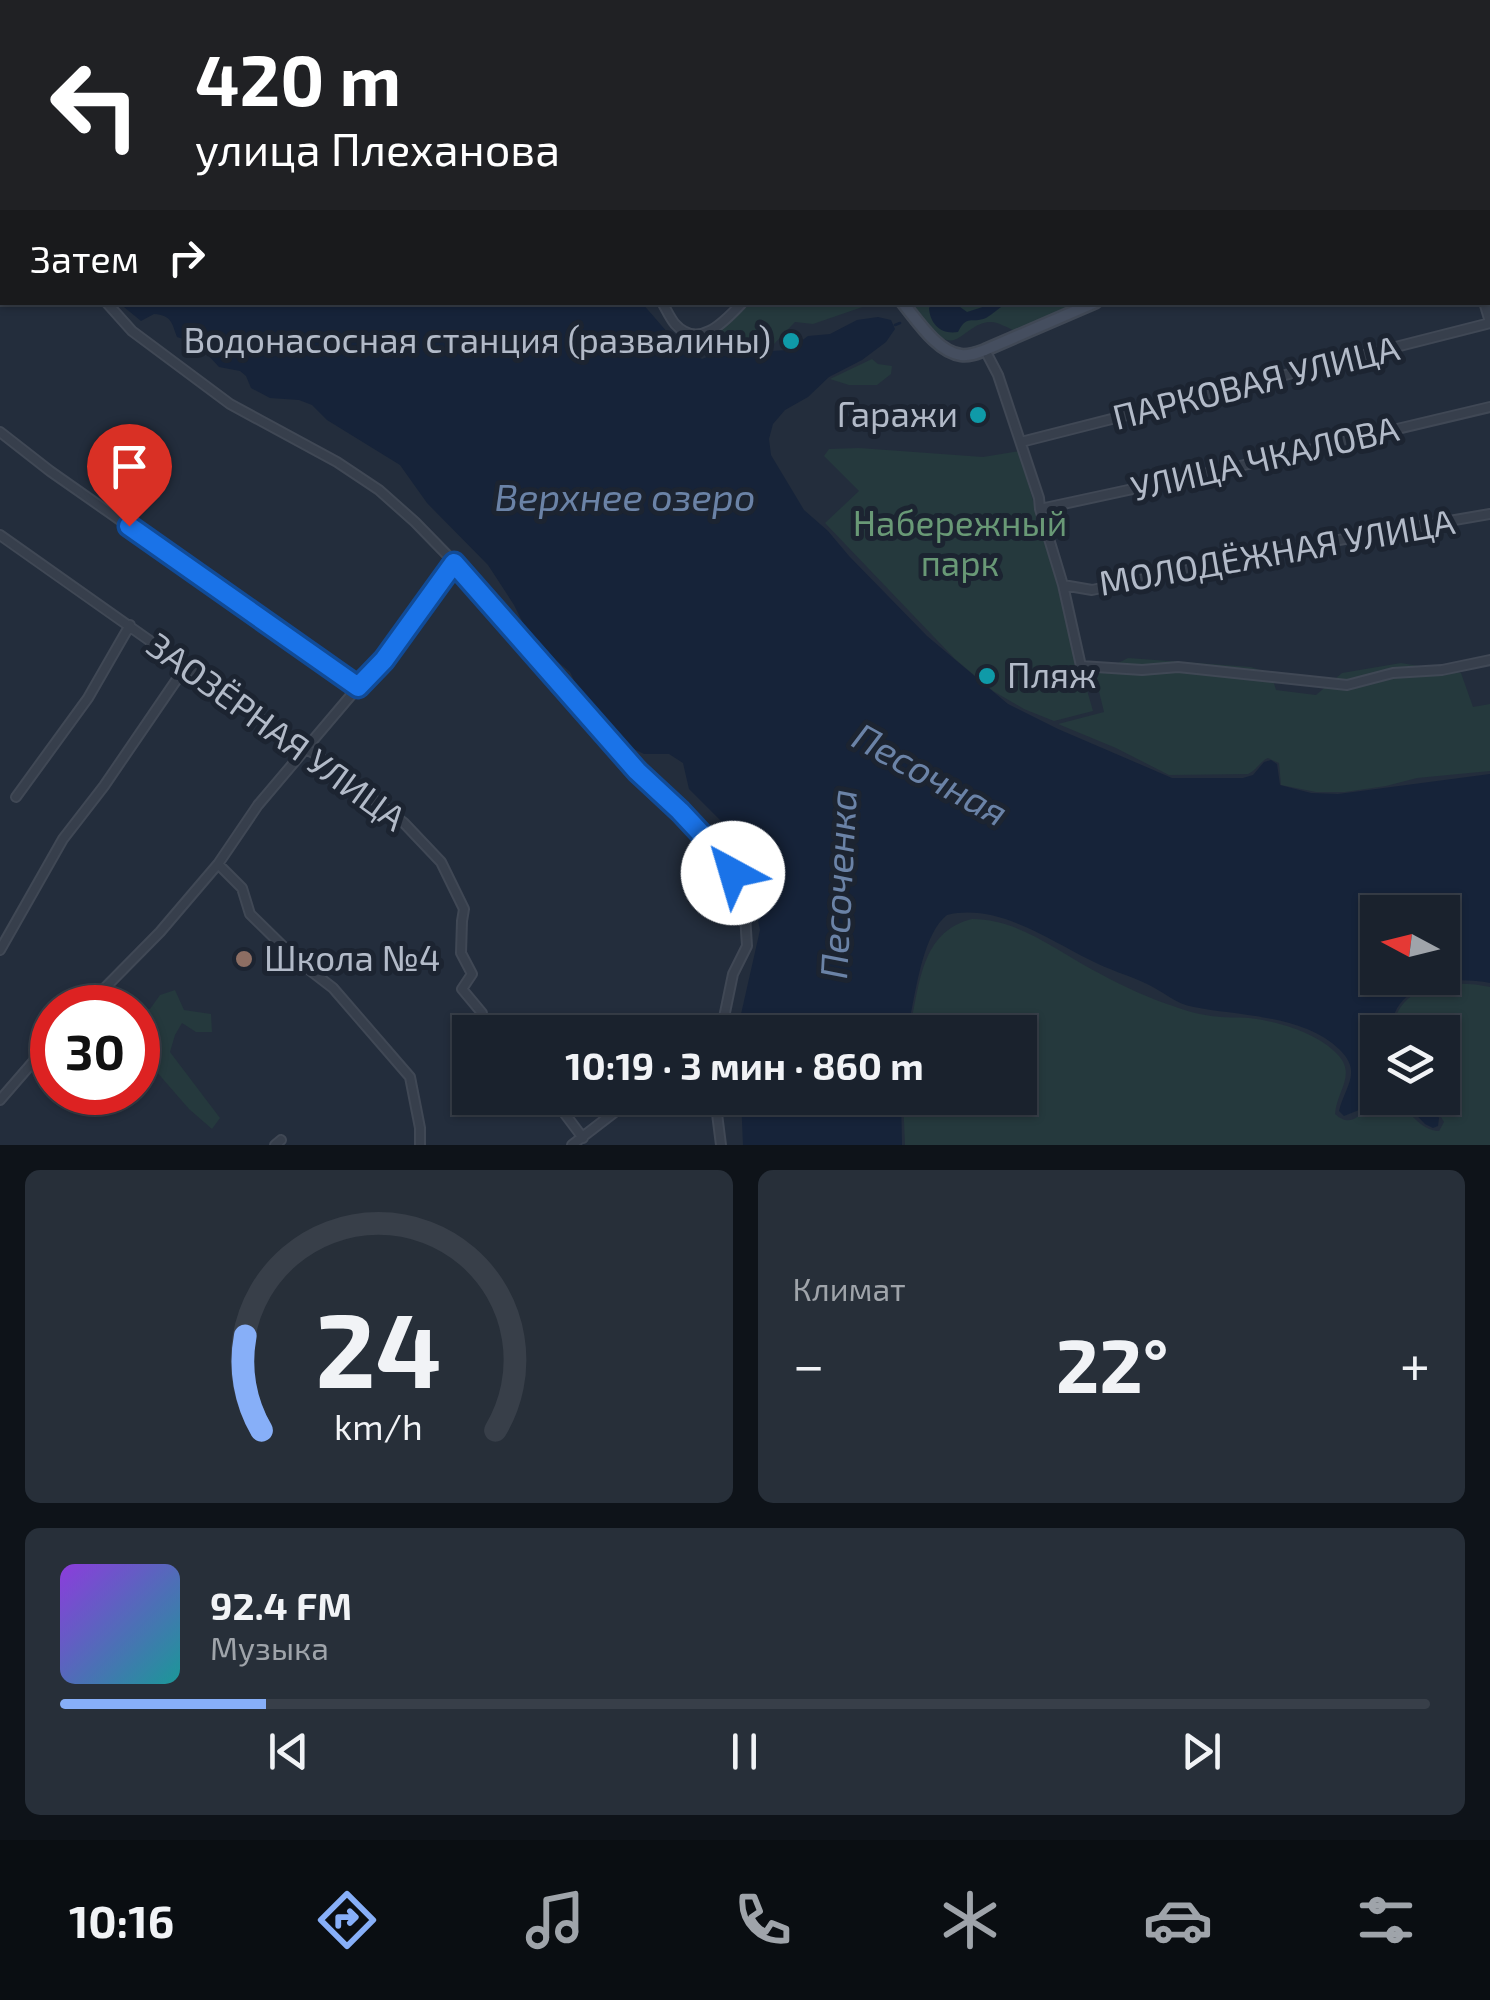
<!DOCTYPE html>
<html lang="ru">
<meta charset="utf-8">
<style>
:root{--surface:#1a222d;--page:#272f39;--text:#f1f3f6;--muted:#9fa4aa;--line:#383f49;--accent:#87aff8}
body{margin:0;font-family:"Exo 2",sans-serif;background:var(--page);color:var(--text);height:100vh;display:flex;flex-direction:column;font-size:38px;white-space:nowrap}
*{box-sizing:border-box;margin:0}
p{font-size:32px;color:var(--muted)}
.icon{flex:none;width:55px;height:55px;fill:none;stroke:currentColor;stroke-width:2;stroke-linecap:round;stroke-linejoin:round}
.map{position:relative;height:1145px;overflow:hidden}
.drawer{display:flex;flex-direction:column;gap:25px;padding:25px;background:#0e1319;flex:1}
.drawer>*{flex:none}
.top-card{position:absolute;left:0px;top:0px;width:1490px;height:305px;box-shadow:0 2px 8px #0004,0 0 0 2px var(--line);background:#202124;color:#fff;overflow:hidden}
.needle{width:65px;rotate:277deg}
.tools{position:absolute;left:1360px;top:895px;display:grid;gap:20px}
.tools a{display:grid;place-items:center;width:100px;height:100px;border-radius:0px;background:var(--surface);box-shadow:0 2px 8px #0004,0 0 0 2px var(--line);font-size:50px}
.speed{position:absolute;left:30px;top:985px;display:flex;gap:20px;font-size:50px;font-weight:700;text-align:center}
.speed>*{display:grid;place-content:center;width:130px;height:130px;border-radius:50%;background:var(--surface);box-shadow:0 2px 8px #0004,0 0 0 2px var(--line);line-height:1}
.speed .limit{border:15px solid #d22;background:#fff;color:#111}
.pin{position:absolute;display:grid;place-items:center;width:85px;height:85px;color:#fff;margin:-102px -42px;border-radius:50% 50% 50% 0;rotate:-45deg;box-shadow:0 0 10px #0007}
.pin .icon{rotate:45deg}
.me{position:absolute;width:110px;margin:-55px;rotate:321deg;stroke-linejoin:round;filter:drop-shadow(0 0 8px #0008)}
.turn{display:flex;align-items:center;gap:35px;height:210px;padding:0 30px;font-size:45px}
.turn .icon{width:130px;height:130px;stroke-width:2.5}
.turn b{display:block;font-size:70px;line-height:85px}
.then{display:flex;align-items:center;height:95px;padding:0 30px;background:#0003;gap:20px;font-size:38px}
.big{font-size:75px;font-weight:700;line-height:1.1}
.drawer .tile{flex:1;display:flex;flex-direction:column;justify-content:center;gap:15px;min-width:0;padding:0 35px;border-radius:15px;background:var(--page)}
.drawer .dial{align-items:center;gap:0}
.dial svg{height:260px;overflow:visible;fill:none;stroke:var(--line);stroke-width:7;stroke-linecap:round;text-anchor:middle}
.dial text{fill:var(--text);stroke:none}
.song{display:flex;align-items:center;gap:30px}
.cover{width:120px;height:120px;border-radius:15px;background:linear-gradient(135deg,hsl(270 70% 55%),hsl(180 70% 35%))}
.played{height:10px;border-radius:5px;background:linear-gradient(90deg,var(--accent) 15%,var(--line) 15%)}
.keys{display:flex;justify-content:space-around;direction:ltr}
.heat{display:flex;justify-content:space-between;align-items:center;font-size:55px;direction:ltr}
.drawer .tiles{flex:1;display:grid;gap:25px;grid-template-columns:1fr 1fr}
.tile:last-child{grid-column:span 2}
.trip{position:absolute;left:452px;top:1015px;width:585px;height:100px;border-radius:0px;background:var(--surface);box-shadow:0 2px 8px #0004,0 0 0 2px var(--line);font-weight:700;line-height:100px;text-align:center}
.menu{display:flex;height:160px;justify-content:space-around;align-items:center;background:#0a0e12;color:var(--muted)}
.menu .icon{width:70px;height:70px}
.menu .on{color:var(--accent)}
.menu b{font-size:45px;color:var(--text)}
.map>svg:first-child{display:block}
</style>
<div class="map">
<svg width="1490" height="1145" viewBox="0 0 1490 1145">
<rect width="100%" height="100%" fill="#232d3c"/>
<path fill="#25393d" d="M748,303H874L813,324L795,322L774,344L723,346L701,356L687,342L689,337C718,336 728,322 748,303Z
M912,303H1080L1015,331C1008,328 998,322 991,322C976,321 964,337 954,340C939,345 918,314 912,303Z
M872,359L878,364L892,366L891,374L877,385H849L830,379Z
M859,448L983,457L1019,451L1093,711L1054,721L1024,709L993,691L955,659L825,523L859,491L824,456L829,449Z
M1128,658L1251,667L1271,674L1276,690L1316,695L1342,673L1401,663L1461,673L1473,707L1490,704V771L1417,778L1386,786L1345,792H1316L1281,785L1279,763L1268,758C1260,761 1257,770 1248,774L1169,775L1116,748L1058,724L1104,712L1095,675Z
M972,919C1017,919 1053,948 1091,969C1115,982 1141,995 1167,1004C1181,1009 1196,1014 1211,1016C1224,1018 1237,1017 1249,1018C1276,1021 1314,1032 1334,1051C1359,1073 1337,1089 1335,1114C1356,1133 1366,1104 1377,1093L1378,1098H1395C1408,1110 1421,1131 1439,1131L1444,1122L1430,1098H1442V1032H1393C1395,983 1453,979 1490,987V1145H905L903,1098H1020V1032H909C920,988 919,932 972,919Z
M175,990L184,1010L211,1014L212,1032H196L182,1023L175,1035L170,1052L220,1118L212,1129L189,1109L142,1055L138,1058V1009H150L160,995Z"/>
<path fill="#162339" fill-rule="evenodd" d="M194,0H381L407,2H192Z
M119,303H642L668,333L702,359L724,350L750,352L789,350L808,336L830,334L857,320L878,317L891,320L895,329L886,342L862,360L829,377L808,397L785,410L773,424L769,439L771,455L804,510L828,531L849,556L927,636L1008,704L1058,729L1172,778H1243L1253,775L1264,762L1271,760L1277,764L1280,785L1311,793L1338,794L1490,774V983C1451,975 1392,982 1391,1032H1378L1377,1089L1370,1095L1364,1108L1344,1116L1339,1111C1345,1086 1363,1072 1339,1049C1304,1015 1239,1016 1194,1007C1175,1004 1163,991 1147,984C1128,975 1109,970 1090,960C1048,939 997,903 947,915C921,935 915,1000 907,1032H737L760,930L753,896L733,850V833L689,789L683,763L669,754H644L632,748L594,714L581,695L570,672L539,646L527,631L514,605L488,565L427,503L400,465L327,420L312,405L299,400L270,398L251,388L246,376L240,371L219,367L198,344L177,337C172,324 172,315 154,314L141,321ZM1378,912H1442V978H1378Z
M933,303L956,304L967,312L995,303H1007C1000,307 993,314 986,318C971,324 967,314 958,332C941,335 930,324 929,308Z
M741,1098H901L902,1145H743Z
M1400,1098H1427L1439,1118L1438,1126L1433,1128L1425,1124Z"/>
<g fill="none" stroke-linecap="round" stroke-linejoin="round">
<path stroke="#162339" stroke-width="2.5" d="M1024,302H1048
M895,325L900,323"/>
<defs>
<path id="minor" d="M990,0L991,2
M1086,0L1087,2
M1428,2L1436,0
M1488,240L1490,239
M106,302L132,331L230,404L337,462L379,490L415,522L455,563L637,771L680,811L722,856L744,899L747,946L733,974L721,1032
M662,302C666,309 670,318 675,324C699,351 726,320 743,302
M1484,302L1490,322
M985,350L998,375L1039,498L1040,509L1063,585L1081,666L1142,670L1178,667L1347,685L1393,673L1442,670L1490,660
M0,432L50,471L358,687
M1021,442L1490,323
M1040,509L1258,462L1490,407
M0,535L296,744L315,754L404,823L441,862L464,909L462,921L461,953L472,974L462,989L482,1013L481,1032
M1063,585L1092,590L1281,550L1490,514
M16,797L88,698L130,625
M218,864L242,888L250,914L298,961L333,988L410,1077L420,1128V1145
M0,950L63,839L104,786L186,666
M85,1008L160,932L218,864L258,805L358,687L384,660L455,563
M553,1098L583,1138
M715,1098L721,1145
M0,1100L52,1040
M275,1145L281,1140
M572,1145L633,1098"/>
<path id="tertiary" d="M865,0L866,2
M1215,0L1216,2"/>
<path id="secondary" d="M552,0L557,2
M173,2L175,0
M1488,141L1490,140
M0,148L2,145
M902,302C917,320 937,352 961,355C970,356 977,353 985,350L1096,302"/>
</defs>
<use href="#minor" stroke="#404855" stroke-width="12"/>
<use href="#tertiary" stroke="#404855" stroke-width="14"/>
<use href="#secondary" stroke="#404855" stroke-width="15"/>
<use href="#minor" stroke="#373f4c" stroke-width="8"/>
<use href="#tertiary" stroke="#373f4c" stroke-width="9"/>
<use href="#secondary" stroke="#454e5f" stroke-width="10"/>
</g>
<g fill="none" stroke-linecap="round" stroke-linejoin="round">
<defs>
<path id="route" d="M129,526L358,687L384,660L454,563L637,771L680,811L722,856L733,873"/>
</defs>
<use href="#route" stroke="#114b97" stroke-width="25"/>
<use href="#route" stroke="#1a73e8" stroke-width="18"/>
</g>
<g fill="#0f9aa8" stroke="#1c2431" stroke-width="4">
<circle cx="791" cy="341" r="10"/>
<circle cx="978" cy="415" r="10"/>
<circle cx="987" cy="676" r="10"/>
</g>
<circle fill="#8d6e63" stroke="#1c2431" stroke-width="4" cx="244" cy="959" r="10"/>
<g text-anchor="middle" stroke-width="10" stroke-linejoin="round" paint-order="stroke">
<g font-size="35" fill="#b2bac8" stroke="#1c2431" text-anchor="end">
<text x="771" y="353">Водонасосная станция (развалины)</text>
<text x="958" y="427">Гаражи</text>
<text x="1007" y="688" text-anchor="start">Пляж</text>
<text x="264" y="971" text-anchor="start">Школа №4</text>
</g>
<g font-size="35" fill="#b2bac8" stroke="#1c2431">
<text transform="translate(1256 383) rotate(-14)" y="12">ПАРКОВАЯ УЛИЦА</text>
<text transform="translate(1265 459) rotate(-13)" y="12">УЛИЦА ЧКАЛОВА</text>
<text transform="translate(1277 553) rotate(-10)" y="12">МОЛОДЁЖНАЯ УЛИЦА</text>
<text transform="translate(276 732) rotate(36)" y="12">ЗАОЗЁРНАЯ УЛИЦА</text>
</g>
<g font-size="35" fill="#699976" stroke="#1c2431">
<text x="960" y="536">Набережный<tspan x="960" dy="40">парк</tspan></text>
</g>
<g font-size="38" font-style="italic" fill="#6b83a7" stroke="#1c2431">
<text x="625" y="511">Верхнее озеро</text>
<text transform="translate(930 775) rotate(29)" y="13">Песочная</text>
<text transform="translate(839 884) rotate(-87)" y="13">Песоченка</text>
</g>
</g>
</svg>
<div class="tools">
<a><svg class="needle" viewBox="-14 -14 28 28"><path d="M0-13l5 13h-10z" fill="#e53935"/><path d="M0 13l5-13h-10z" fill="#9fa4aa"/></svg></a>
<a><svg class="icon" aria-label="layers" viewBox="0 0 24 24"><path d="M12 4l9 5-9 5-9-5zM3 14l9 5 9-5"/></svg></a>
</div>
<div class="speed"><div class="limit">30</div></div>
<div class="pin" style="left:129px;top:526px;background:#d93025"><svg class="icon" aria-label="arrive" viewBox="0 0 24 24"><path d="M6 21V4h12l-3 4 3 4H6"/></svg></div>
<svg class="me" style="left:733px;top:873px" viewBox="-20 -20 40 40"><circle r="19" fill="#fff"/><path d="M0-13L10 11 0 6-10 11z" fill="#1a73e8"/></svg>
<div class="trip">10:19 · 3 мин · 860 m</div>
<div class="top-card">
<div class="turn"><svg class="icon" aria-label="left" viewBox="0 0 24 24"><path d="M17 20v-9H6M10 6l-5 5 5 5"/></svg><div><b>420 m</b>улица Плеханова</div></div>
<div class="then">Затем<svg class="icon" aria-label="right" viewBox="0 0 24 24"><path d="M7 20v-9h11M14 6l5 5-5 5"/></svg></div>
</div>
</div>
<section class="drawer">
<div class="tiles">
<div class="tile dial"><svg viewBox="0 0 100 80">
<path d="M14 69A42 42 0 1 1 86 69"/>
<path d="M14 69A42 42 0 0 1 9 40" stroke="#87aff8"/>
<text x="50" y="56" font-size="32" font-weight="700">24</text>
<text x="50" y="72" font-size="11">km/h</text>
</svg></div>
<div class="tile"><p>Климат</p>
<div class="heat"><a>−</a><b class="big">22°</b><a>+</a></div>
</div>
<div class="tile">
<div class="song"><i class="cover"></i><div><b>92.4 FM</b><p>Музыка</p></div></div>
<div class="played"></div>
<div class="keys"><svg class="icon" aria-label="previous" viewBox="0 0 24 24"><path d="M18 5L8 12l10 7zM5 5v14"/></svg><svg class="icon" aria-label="pause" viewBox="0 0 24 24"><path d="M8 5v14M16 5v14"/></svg><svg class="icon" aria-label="next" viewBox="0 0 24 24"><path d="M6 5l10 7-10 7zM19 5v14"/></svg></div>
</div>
</div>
</section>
<nav class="menu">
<b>10:16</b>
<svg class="icon on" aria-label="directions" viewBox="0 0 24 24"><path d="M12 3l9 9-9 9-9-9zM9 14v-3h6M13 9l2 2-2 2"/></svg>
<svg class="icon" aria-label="music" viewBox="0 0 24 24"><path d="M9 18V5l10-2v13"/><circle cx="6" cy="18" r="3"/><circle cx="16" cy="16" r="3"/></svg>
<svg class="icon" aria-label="phone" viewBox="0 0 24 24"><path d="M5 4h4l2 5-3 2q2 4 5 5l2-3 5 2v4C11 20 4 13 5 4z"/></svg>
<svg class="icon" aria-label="climate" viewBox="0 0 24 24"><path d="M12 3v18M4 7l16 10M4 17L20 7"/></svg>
<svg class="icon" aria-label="car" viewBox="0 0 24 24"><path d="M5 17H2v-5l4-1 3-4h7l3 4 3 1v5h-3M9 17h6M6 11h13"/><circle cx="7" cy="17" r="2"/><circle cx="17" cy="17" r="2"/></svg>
<svg class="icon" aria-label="filters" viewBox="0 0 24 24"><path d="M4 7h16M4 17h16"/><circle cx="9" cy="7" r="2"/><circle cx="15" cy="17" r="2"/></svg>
</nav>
